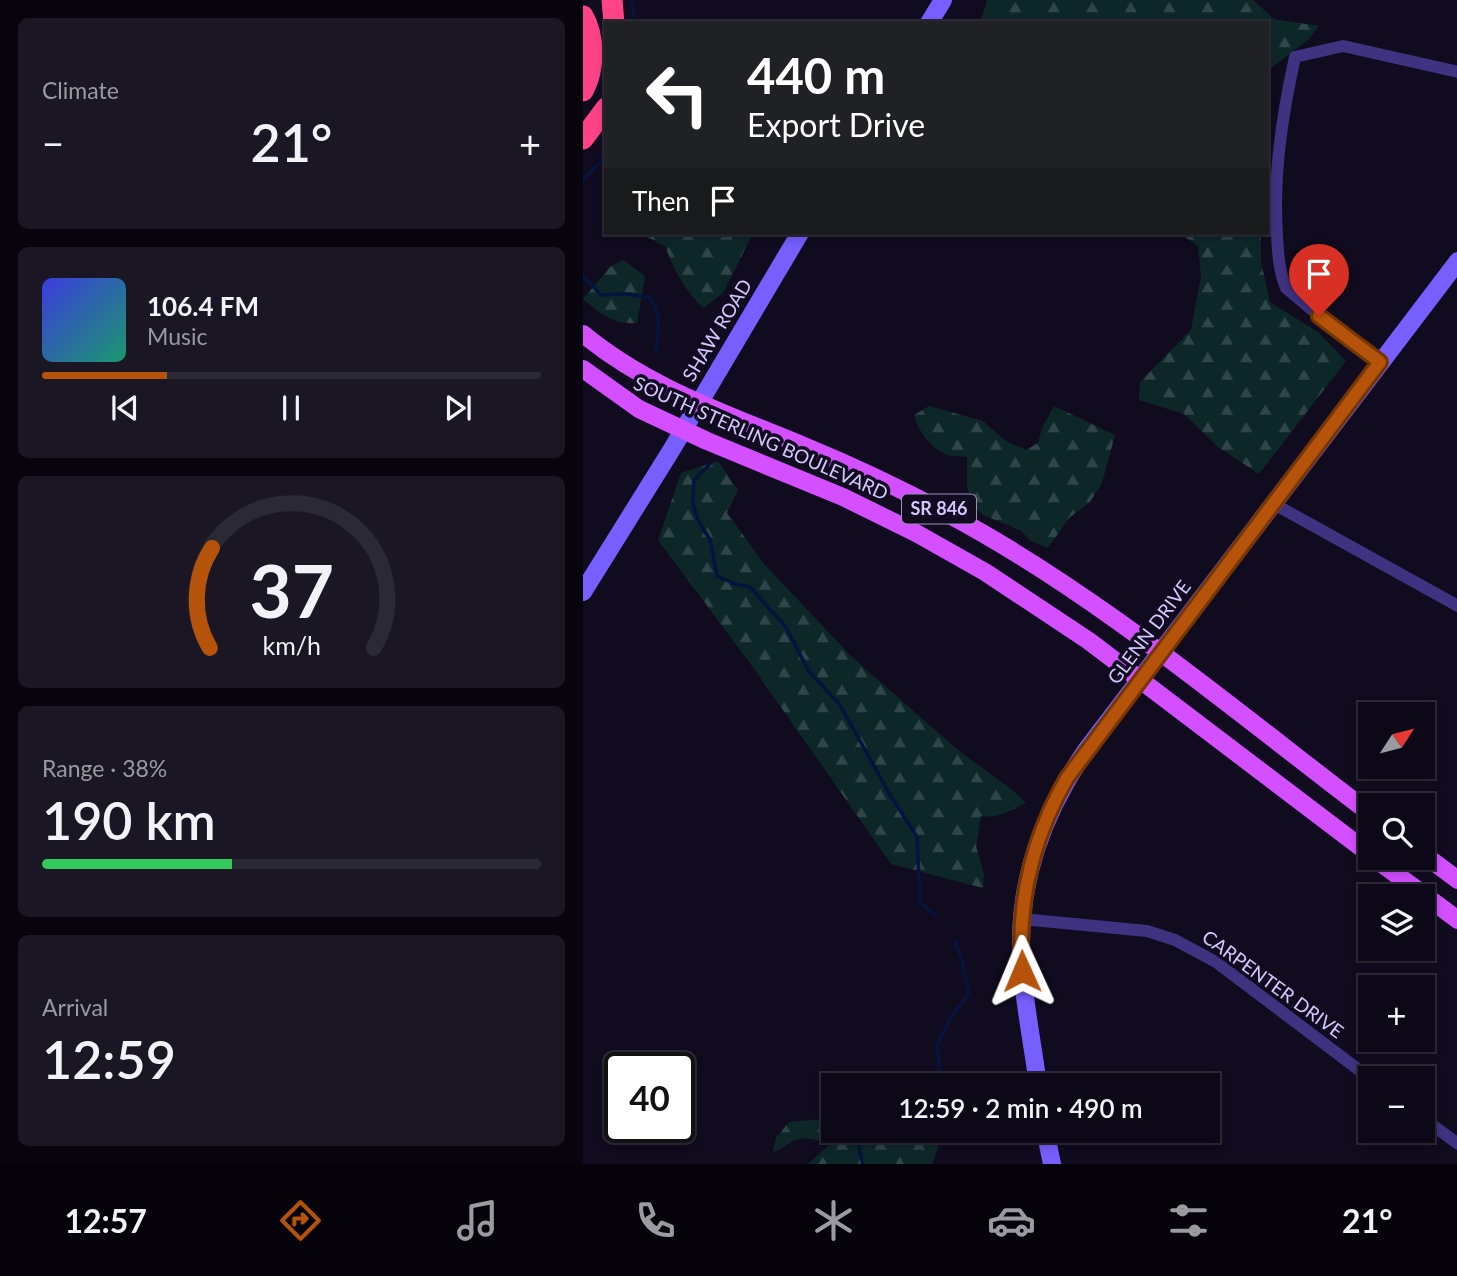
<!DOCTYPE html>
<meta charset="utf-8">
<style>
:root{--surface:#0c0817;--page:#1a1624;--text:#f1f3f6;--muted:#9a9aa1;--line:#2c2936;--accent:#b45309}
body{margin:0;font-family:Lato,sans-serif;background:var(--page);color:var(--text);height:100vh;display:flex;flex-direction:column;font-size:26px;white-space:nowrap}
*{box-sizing:border-box;margin:0}
p{font-size:23px;color:var(--muted)}
.icon{flex:none;width:38px;height:38px;fill:none;stroke:currentColor;stroke-width:2;stroke-linecap:round;stroke-linejoin:round}
.map{position:relative;flex:1;overflow:hidden}
.sheet{display:flex;flex-direction:column;gap:18px;padding:18px;background:#07040d;width:583px}
.sheet>*{flex:none}
.banner{position:absolute;left:21px;top:21px;width:665px;height:214px;border-radius:0px;box-shadow:0 4px 10px #0003,0 0 0 2px var(--line);background:#202124;color:#fff;overflow:hidden}
.needle{width:46px;rotate:54deg}
.fabs{position:absolute;left:775px;top:702px;display:grid;gap:14px}
.fabs a{display:grid;place-items:center;width:77px;height:77px;border-radius:0px;background:var(--surface);box-shadow:0 4px 10px #0003,0 0 0 2px var(--line);font-size:35px}
.speed{position:absolute;left:21px;top:1052px;display:flex;gap:14px;font-size:35px;font-weight:700;text-align:center}
.speed>*{display:grid;place-content:center;width:91px;height:91px;border-radius:50%;background:var(--surface);box-shadow:0 4px 10px #0003,0 0 0 2px var(--line);line-height:1}
.speed .limit{border:4px solid #111;border-radius:10px;background:#fff;color:#111}
.pin{position:absolute;display:grid;place-items:center;width:60px;height:60px;color:#fff;margin:-72px -30px;border-radius:50% 50% 50% 0;rotate:-45deg;box-shadow:0 0 7px #0007}
.pin .icon{rotate:45deg}
.me{position:absolute;width:77px;margin:-38px;rotate:359deg;stroke-linejoin:round;filter:drop-shadow(0 0 5px #0008)}
.turn{display:flex;align-items:center;gap:24px;height:147px;padding:0 28px;font-size:32px}
.turn .icon{width:91px;height:91px;stroke-width:2.5}
.turn b{display:block;font-size:49px;line-height:60px}
.then{display:flex;align-items:center;height:66px;padding:0 28px;background:#0003;gap:14px;font-size:26px}
.big{font-size:52px;font-weight:600;line-height:1.1}
.sheet .tile{flex:1;display:flex;flex-direction:column;justify-content:center;gap:10px;min-width:0;padding:0 24px;border-radius:10px;background:var(--page)}
.sheet .dial{align-items:center;gap:0}
.dial svg{height:182px;overflow:visible;fill:none;stroke:var(--line);stroke-width:7;stroke-linecap:round;text-anchor:middle}
.dial text{fill:var(--text);stroke:none}
.song{display:flex;align-items:center;gap:21px}
.cover{width:84px;height:84px;border-radius:10px;background:linear-gradient(135deg,hsl(240 70% 55%),hsl(160 70% 35%))}
.played{height:7px;border-radius:4px;background:linear-gradient(90deg,var(--accent) 25%,var(--line) 25%)}
.keys{display:flex;justify-content:space-around;direction:ltr}
.heat{display:flex;justify-content:space-between;align-items:center;font-size:38px;direction:ltr}
.charge{height:10px;border-radius:5px;background:linear-gradient(90deg,#34c759 38%,var(--line) 0)}
.trip{position:absolute;left:238px;top:1073px;width:399px;height:70px;border-radius:0px;background:var(--surface);box-shadow:0 4px 10px #0003,0 0 0 2px var(--line);font-weight:600;line-height:70px;text-align:center}
.dock{display:flex;height:112px;justify-content:space-around;align-items:center;background:#050309;color:var(--muted)}
.dock .icon{width:49px;height:49px}
.dock .on{color:var(--accent)}
.dock b{font-size:32px;color:var(--text)}
main{display:flex;flex:1;min-height:0}
.map>svg:first-child{display:block}
</style>
<main>
<section class="sheet">
<div class="tile"><p>Climate</p>
<div class="heat"><a>−</a><b class="big">21°</b><a>+</a></div>
</div>
<div class="tile">
<div class="song"><i class="cover"></i><div><b>106.4 FM</b><p>Music</p></div></div>
<div class="played"></div>
<div class="keys"><svg class="icon" aria-label="previous" viewBox="0 0 24 24"><path d="M18 5L8 12l10 7zM5 5v14"/></svg><svg class="icon" aria-label="pause" viewBox="0 0 24 24"><path d="M8 5v14M16 5v14"/></svg><svg class="icon" aria-label="next" viewBox="0 0 24 24"><path d="M6 5l10 7-10 7zM19 5v14"/></svg></div>
</div>
<div class="tile dial"><svg viewBox="0 0 100 80">
<path d="M14 69A42 42 0 1 1 86 69"/>
<path d="M14 69A42 42 0 0 1 15 25" stroke="#b45309"/>
<text x="50" y="56" font-size="32" font-weight="700">37</text>
<text x="50" y="72" font-size="11">km/h</text>
</svg></div>
<div class="tile"><p>Range · 38%</p><b class="big">190 km</b><div class="charge"></div></div>
<div class="tile"><p>Arrival</p><b class="big">12:59</b></div>
</section>
<div class="map">
<svg width="875" height="1164" viewBox="0 0 875 1164">
<defs>
<pattern id="forest-firs" width="22" height="20" patternUnits="userSpaceOnUse" patternTransform="scale(1.75)"><rect width="22" height="20" fill="#0d2729"/><path d="M5 1l3.5 6h-7zM16 11l3.5 6h-7z" fill="#2f4549"/></pattern>
</defs>
<rect width="100%" height="100%" fill="#100b1f"/>
<path fill="url(#forest-firs)" d="M404,0H670L691,19L736,26L724,41L684,71V23H397Z
M56,233H170L140,293L120,308C100,287 92,272 82,246Z
M596,233H678V262L687,302L735,332L763,361L676,474L635,447L601,414L556,400L557,382L608,330L618,276L615,246Z
M40,260L62,276L54,323C31,325 17,314 0,299L27,267Z
M346,406L400,421L423,441L443,450L455,443L459,428L471,406L532,435L519,483L507,502L486,518L465,548L448,541L437,530L400,515L391,506L384,488V457C378,456 371,457 365,455C349,450 335,431 331,415Z
M135,461L155,490L144,513L182,565L269,657L376,751L428,789L443,803C428,810 415,819 398,816L393,846L401,874L400,888L308,864L169,666L75,540L98,473Z
M250,1118V1130L336,1131L357,1142L349,1164H225L246,1145C235,1140 223,1135 211,1141C203,1144 199,1150 190,1152L193,1138L206,1122Z"/>
<g fill="none" stroke-linecap="round" stroke-linejoin="round">
<path stroke="#05133d" stroke-width="3.5" d="M49,0L52,23
M0,181L23,155
M0,276L18,295L41,294L66,297C80,317 75,327 73,351
M127,464L111,480L110,504L115,520L127,540L134,576L152,584L167,587L203,627L225,670L257,705L306,793L334,837L337,902L353,916
M358,1085L354,1045L367,1019L386,993L380,964L372,941
M280,1164L276,1149L281,1130"/>
<path stroke="#3f3281" stroke-width="12" d="M797,362L752,329L703,288C696,271 695,254 694,235C690,175 699,116 712,57L760,46L875,72
M691,504L875,606
M439,919L564,931L592,940L633,962L788,1079
M840,1118L875,1144"/>
<path stroke="#775fff" stroke-width="18" d="M346,23L360,0
M0,592L89,449L217,233
M455,1085C450,1046 442,1008 439,969C432,887 458,815 504,749L875,261
M462,1130L469,1164"/>
<path stroke="#d34fff" stroke-width="18" d="M0,334C65,388 144,414 221,446C270,466 318,489 365,514C515,594 652,711 788,814
M0,369L56,409L124,441L260,497L333,533L402,572L506,641L788,855
M840,854L875,880
M791,858L875,920"/>
<path stroke="#ff4386" stroke-width="21" d="M29,0L31,23
M0,16C12,37 12,69 0,91
M0,139L23,108"/>
</g>
<g fill="none" stroke-linecap="round" stroke-linejoin="round">
<defs>
<path id="route" d="M439,971C434,903 450,837 484,778L797,362L736,316"/>
</defs>
<use href="#route" stroke="#753606" stroke-width="18"/>
<use href="#route" stroke="#b45309" stroke-width="12"/>
</g>
<g text-anchor="middle" stroke-width="7" stroke-linejoin="round" paint-order="stroke">
<rect fill="#100b1f" stroke="#9a8fbc" stroke-width="2" x="319" y="494.5" width="74" height="29" rx="5"/>
<g font-size="18" font-weight="bold" fill="#d5c8ff">
<text x="356" y="515">SR 846</text>
</g>
<g font-size="19" fill="#d5c8ff" stroke="#100b1f">
<text transform="translate(134 330) rotate(-59)" y="7">SHAW ROAD</text>
<text transform="translate(178 438) rotate(24)" y="7">SOUTH STERLING BOULEVARD</text>
<text transform="translate(566 632) rotate(-53)" y="7">GLENN DRIVE</text>
<text transform="translate(690 984) rotate(36)" y="7">CARPENTER DRIVE</text>
</g>
</g>
</svg>
<div class="fabs">
<a><svg class="needle" viewBox="-14 -14 28 28"><path d="M0-13l5 13h-10z" fill="#e53935"/><path d="M0 13l5-13h-10z" fill="#9a9aa1"/></svg></a>
<a><svg class="icon" aria-label="search" viewBox="0 0 24 24"><circle cx="10" cy="10" r="6"/><path d="M15 15l6 6"/></svg></a>
<a><svg class="icon" aria-label="layers" viewBox="0 0 24 24"><path d="M12 4l9 5-9 5-9-5zM3 14l9 5 9-5"/></svg></a>
<a>+</a>
<a>−</a>
</div>
<div class="speed"><div class="limit">40</div></div>
<div class="pin" style="left:736px;top:316px;background:#d93025"><svg class="icon" aria-label="arrive" viewBox="0 0 24 24"><path d="M6 21V4h12l-3 4 3 4H6"/></svg></div>
<svg class="me" style="left:439px;top:971px" viewBox="-20 -20 40 40"><path d="M0-17L14 15 0 8-14 15z" fill="#b45309" stroke="#fff" stroke-width="4"/></svg>
<div class="trip">12:59 · 2 min · 490 m</div>
<div class="banner">
<div class="turn"><svg class="icon" aria-label="left" viewBox="0 0 24 24"><path d="M17 20v-9H6M10 6l-5 5 5 5"/></svg><div><b>440 m</b>Export Drive</div></div>
<div class="then">Then<svg class="icon" aria-label="arrive" viewBox="0 0 24 24"><path d="M6 21V4h12l-3 4 3 4H6"/></svg></div>
</div>
</div>
</main>
<nav class="dock">
<b>12:57</b>
<svg class="icon on" aria-label="directions" viewBox="0 0 24 24"><path d="M12 3l9 9-9 9-9-9zM9 14v-3h6M13 9l2 2-2 2"/></svg>
<svg class="icon" aria-label="music" viewBox="0 0 24 24"><path d="M9 18V5l10-2v13"/><circle cx="6" cy="18" r="3"/><circle cx="16" cy="16" r="3"/></svg>
<svg class="icon" aria-label="phone" viewBox="0 0 24 24"><path d="M5 4h4l2 5-3 2q2 4 5 5l2-3 5 2v4C11 20 4 13 5 4z"/></svg>
<svg class="icon" aria-label="climate" viewBox="0 0 24 24"><path d="M12 3v18M4 7l16 10M4 17L20 7"/></svg>
<svg class="icon" aria-label="car" viewBox="0 0 24 24"><path d="M5 17H2v-5l4-1 3-4h7l3 4 3 1v5h-3M9 17h6M6 11h13"/><circle cx="7" cy="17" r="2"/><circle cx="17" cy="17" r="2"/></svg>
<svg class="icon" aria-label="filters" viewBox="0 0 24 24"><path d="M4 7h16M4 17h16"/><circle cx="9" cy="7" r="2"/><circle cx="15" cy="17" r="2"/></svg>
<b>21°</b>
</nav>
